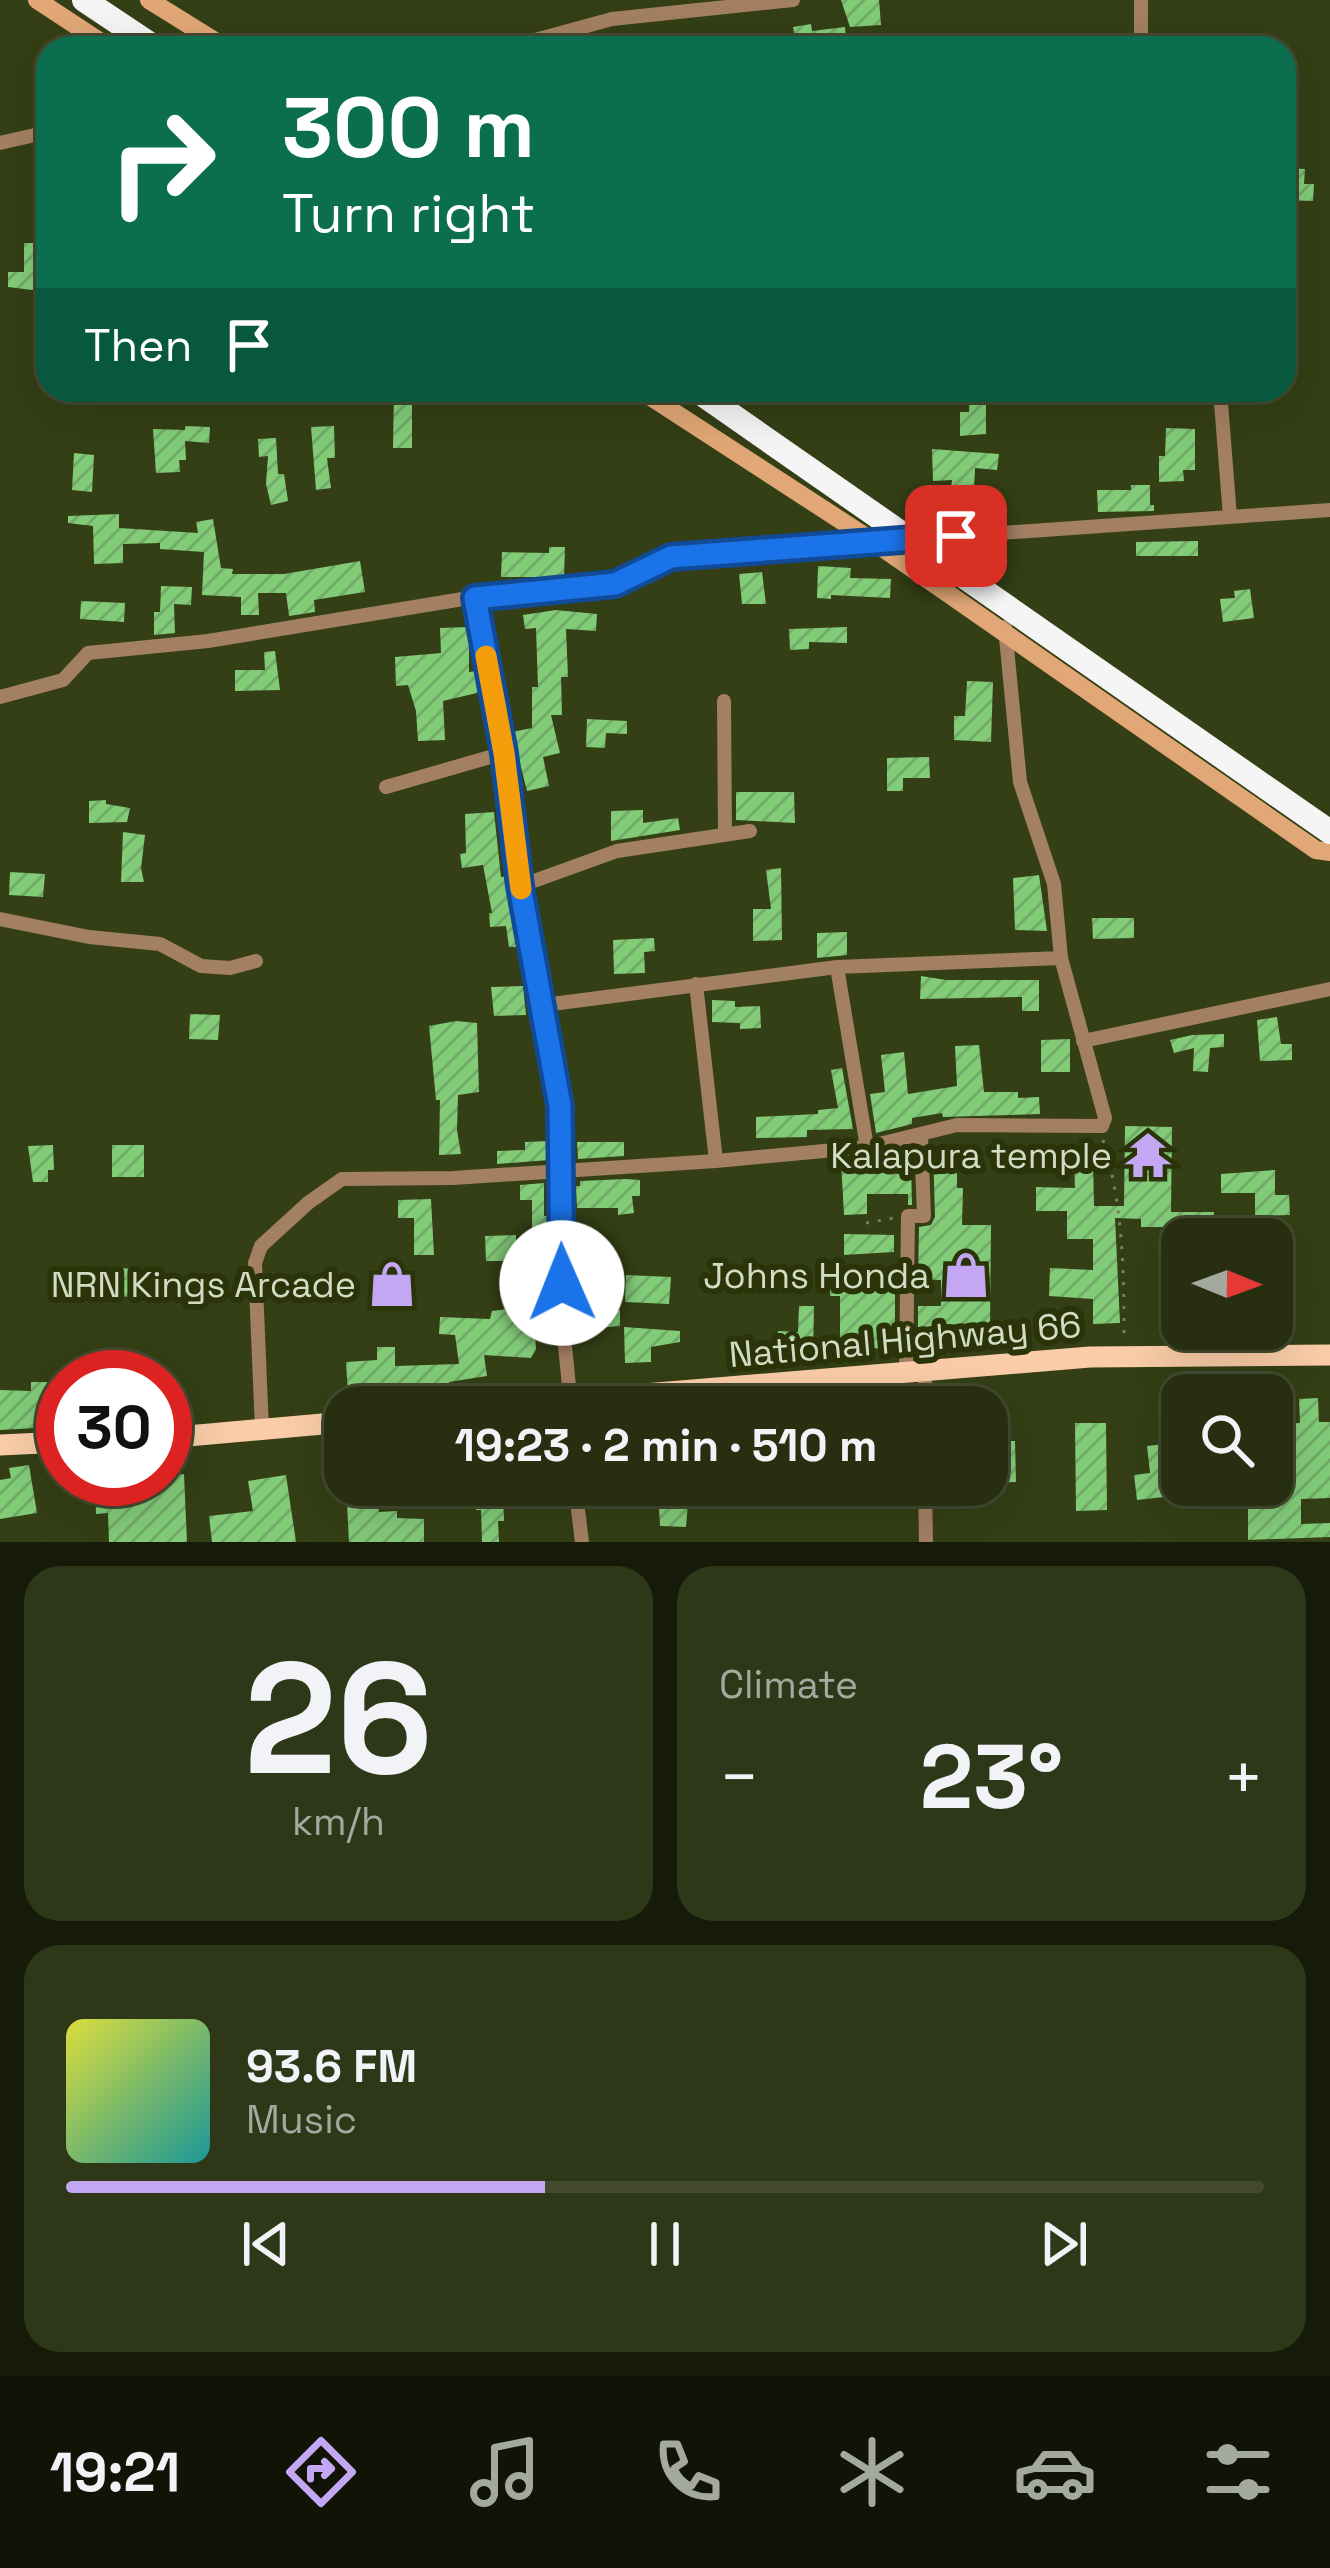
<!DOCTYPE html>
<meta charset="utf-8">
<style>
:root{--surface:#272f10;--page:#2f3719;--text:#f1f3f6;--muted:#a4a99f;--line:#434a30;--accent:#c3a7f2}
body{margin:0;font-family:"Space Grotesk",sans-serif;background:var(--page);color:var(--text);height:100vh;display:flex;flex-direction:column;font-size:45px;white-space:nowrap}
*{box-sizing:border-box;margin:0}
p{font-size:39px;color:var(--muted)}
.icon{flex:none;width:66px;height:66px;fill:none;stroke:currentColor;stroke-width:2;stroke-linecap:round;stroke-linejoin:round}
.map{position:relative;height:1542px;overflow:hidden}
.details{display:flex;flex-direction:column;gap:24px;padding:24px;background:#151a09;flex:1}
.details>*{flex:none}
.guide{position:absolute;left:36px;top:36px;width:1260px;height:366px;border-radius:36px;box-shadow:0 12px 48px #0002,0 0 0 3px var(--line);background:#0b6e4f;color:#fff;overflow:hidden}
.needle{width:78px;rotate:91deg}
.buttons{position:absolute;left:1161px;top:1218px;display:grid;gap:24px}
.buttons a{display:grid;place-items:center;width:132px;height:132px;border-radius:24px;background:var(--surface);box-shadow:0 12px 48px #0002,0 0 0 3px var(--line);font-size:60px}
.speed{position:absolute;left:36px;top:1350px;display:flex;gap:24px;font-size:60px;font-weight:700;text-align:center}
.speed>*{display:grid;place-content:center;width:156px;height:156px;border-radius:50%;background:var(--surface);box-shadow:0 12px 48px #0002,0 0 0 3px var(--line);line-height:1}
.speed .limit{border:18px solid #d22;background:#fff;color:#111}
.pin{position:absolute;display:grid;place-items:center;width:102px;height:102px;color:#fff;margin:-51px;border-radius:24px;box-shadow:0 6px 18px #0006}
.me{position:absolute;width:132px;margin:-66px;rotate:359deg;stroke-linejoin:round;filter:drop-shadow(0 0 9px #0008)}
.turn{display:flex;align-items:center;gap:42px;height:252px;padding:0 48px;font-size:54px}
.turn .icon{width:156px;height:156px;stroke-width:2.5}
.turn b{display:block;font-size:84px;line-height:102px}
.then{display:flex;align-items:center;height:114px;padding:0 48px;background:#0003;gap:24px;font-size:45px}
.big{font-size:90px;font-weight:800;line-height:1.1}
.details .tile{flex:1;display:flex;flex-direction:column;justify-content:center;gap:18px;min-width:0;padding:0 42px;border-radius:36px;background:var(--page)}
.details .dial{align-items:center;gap:0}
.dial b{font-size:156px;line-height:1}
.song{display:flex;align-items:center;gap:36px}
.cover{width:144px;height:144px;border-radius:18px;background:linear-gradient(135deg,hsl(60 70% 55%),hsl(180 70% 35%))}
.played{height:12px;border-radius:6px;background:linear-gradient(90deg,var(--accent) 40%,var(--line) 40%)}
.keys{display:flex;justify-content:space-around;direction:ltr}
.heat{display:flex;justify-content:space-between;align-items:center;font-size:66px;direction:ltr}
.details .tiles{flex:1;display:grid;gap:24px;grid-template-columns:1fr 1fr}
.tile:last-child{grid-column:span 2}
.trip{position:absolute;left:324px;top:1386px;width:684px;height:120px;border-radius:36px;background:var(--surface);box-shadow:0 12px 48px #0002,0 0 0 3px var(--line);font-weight:800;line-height:120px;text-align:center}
.tabs{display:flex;height:192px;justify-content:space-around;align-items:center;background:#101306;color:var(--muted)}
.tabs .icon{width:84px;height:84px}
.tabs .selected{color:var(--accent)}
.tabs b{font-size:54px;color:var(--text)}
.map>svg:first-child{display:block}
</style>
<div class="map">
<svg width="1330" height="1542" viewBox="0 0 1330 1542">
<defs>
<pattern id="building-hatch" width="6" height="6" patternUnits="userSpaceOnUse" patternTransform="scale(3)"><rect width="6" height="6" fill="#82cc78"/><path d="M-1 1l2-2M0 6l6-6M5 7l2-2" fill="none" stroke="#72aa69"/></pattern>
</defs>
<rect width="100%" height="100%" fill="#343f15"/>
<path fill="url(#building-hatch)" d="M841,0H879L881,25L850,27Z
M811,24L812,31L845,27L847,48H797L793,27Z
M1284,168L1305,169L1304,184H1314L1313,201L1284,200Z
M24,243H41L42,272H48V292L8,287V272H24Z
M394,390H412V448H393Z
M970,392H986V434L960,436V412H969Z
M185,426L210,427L209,443L185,441L186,460H179L180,472L156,473L153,429L185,430Z
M334,426L335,458H327L331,488L316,490L311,427Z
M1166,428L1195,429V470H1183L1184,481L1159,482V456H1165Z
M276,438L278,474H284L288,501L271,505L266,484L268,456L259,457L258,439Z
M932,449L999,454L997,470L975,468L974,490L951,488L952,480L933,481Z
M74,453L94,455L92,492L72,490Z
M1131,485H1150V505H1154V511L1098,512L1097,490H1131Z
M119,514V528L198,533L196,522L213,519L221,568L233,569L232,574H284L360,561L365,592L314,600L315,612L289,616L286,593H258L259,615H241V597L202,595L204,552L160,549V543L123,544V563L94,564L93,526L68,523V516Z
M1198,541V556H1136V542Z
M549,547H565L564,577H501L502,552L549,553Z
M818,566L851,568L850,578L891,579L890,598L831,595V599L817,598Z
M762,572L766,604H742L739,574Z
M161,586L192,587L191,605L174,604L175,633L154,635V612H160Z
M1250,589L1254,618L1223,622L1220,599L1235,598L1234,591Z
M81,601L125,603L124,622L80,619Z
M556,610L597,614L596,631L566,629L568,677H561L562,715H551L560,753L543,757L549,786L527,791L512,732L532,728V687H538L536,628L525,629L523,615Z
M469,627V672L477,671L481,692L443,701L445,740L418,741L416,711L408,685L396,686L395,657L441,653L440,628Z
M847,627V643L809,642V649L790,650L789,629Z
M275,651L280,690L235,691V670H265L264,652Z
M967,681L993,682L991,742L954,740V716H965Z
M587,719L627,721V734L606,733L605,748L586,747Z
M929,757L930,778H903V791H887V758Z
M736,792H794L795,823L736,820Z
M106,800V804L130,808L127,822L89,823V801Z
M643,810V823L678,818L680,830L611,841V811Z
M494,812L501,877L507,876L520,947H509L506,926L490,927L489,913H492L483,865L462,868L460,854L466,853L465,814Z
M123,832L145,835L141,868L144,882H121Z
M781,868L782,940L753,941V909H771L766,870Z
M10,872L45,874L43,897L9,895Z
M1039,875L1047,931L1015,930L1013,878Z
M1092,918H1134V938L1093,939Z
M847,932V955L817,958V933Z
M654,938L655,951L644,952L645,973L614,974L613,940Z
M921,976L946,980H1039V1011H1022V997L920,999Z
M523,986L526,1015L494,1016L491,987Z
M712,1000L735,1001V1007L760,1006L761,1028L740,1029V1023L712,1022Z
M190,1014L220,1015L218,1040L189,1039Z
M1277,1017L1281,1044H1292V1060L1260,1061L1257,1020Z
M456,1021L477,1023L479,1092L458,1095L457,1130L461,1154L439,1155L440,1100H436L429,1026Z
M1224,1034V1047L1210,1048L1208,1072L1193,1071L1194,1048L1174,1053L1170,1040L1192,1035Z
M1070,1039V1072H1041V1040Z
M979,1045L984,1092H1018V1098L1039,1097L1040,1114L943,1117L942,1113L912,1118V1124L876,1133L870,1094L885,1092L881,1055L904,1052L908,1094L957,1086L955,1046Z
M842,1068L853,1129L807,1130V1137L756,1138V1117L818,1114V1110L838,1108L831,1070Z
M1125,1126L1172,1127L1171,1212H1214V1239H1183V1227H1141V1219L1115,1218L1120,1323L1093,1324V1299L1049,1296L1050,1268L1093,1270V1239H1067V1211H1036V1187L1075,1188L1074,1161H1093L1094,1206H1124Z
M549,1141V1160L497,1164V1151L525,1150V1142Z
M577,1142H624V1156L578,1159Z
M53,1145L54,1170H48V1182H33L28,1146Z
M112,1145H144V1177H112Z
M933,1149H957V1188H963L962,1225H991L990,1325L942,1324V1341H918V1306H941V1280L918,1279L919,1227L931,1225L935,1217Z
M841,1161L911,1162L912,1205H908V1194H867V1214L844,1215Z
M1275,1170V1195H1289L1290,1215L1255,1216V1193H1221V1174Z
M625,1179L640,1180V1196H632L634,1213L618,1215V1208H577L576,1186H580V1181Z
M544,1183V1216H550V1239H532V1200H520V1185Z
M431,1199L434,1255H414V1218H398V1200Z
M844,1234L894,1235V1252L844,1255Z
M516,1235V1261H486L485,1236Z
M116,1268L136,1269V1296L75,1300L76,1274L116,1276Z
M626,1275L671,1277L669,1304L625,1302Z
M852,1277V1286L895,1287V1349L840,1347V1296H830V1278Z
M533,1306L536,1349L531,1358L484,1355L487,1376L449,1382V1386H395L348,1394L346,1362L377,1360V1347H395V1366L459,1364L455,1335L439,1334L440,1317L490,1319L492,1311Z
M799,1306H814L813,1358L777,1355L778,1331L798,1332Z
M573,1310H620V1326L575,1330Z
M624,1327L680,1331V1342L651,1347V1362L625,1363Z
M31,1382H54L53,1427L0,1430V1390L31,1391Z
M852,1392L853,1407H766V1399Z
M1318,1398L1319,1422H1330V1498L1301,1499V1524L1330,1523V1537L1248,1540V1507H1242L1241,1485H1272V1424L1300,1423L1299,1399Z
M1075,1423H1106L1107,1510L1076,1511Z
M987,1441H1015L1016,1482L987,1483Z
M1182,1442V1495L1137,1500L1134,1475L1150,1473L1147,1446Z
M29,1465L37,1513L0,1519V1480L11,1478L9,1468Z
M184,1474L187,1542H109L108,1513L96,1514L95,1479H165V1475Z
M286,1475L296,1542H212L209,1516L253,1511L248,1481Z
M346,1485H377L379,1512L397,1511V1518L424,1519V1542H349Z
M475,1485L503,1489L504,1521H498L499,1542H482L481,1510H476Z
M658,1490H689L686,1527L660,1526Z"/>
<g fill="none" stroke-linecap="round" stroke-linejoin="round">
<path stroke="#78815f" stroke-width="3" stroke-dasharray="3 9" stroke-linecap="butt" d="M1103,1140C1123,1206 1124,1269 1124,1338
M866,1223L894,1218"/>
<path stroke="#a48062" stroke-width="14" d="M477,48L524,43L612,19L793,0
M1141,48V0
M0,143L48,132
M1220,390L1230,517
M916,539L1330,510
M475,597L504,753L520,886L560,1106L562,1316L571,1406
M0,697L63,680L88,653L208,641L475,597L615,584L671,557L876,542
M724,701L725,834
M386,787L504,753
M520,886L617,851L750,831
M0,919L89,937L160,944L201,966L230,968L256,961
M837,967L867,1147
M696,984L716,1161
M544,1005L837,967L1061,958L1054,884L1020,782L1005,627
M1083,1041L1330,989
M906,1372L908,1216H924L921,1136
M925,1407V1370
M262,1430L255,1263L261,1246L308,1203L342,1179L453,1178L716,1161L867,1147L957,1125L1102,1126L1105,1118L1061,958
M575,1485L582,1542
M925,1485L926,1542"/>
<path stroke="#e1a776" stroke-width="18" d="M37,0L110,48
M149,0L226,48
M640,390L874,542L1316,850L1330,852"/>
<path stroke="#facda8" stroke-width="21" d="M487,1407L1090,1357L1330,1355
M165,1438L345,1422
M0,1445L63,1442"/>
<path stroke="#f5f5f5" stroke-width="24" d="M84,0L156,48
M696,390L1330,832"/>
</g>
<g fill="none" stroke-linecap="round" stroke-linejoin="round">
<defs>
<path id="route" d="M562,1283L560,1106L520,886L504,753L475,598L615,584L671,557L956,536"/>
</defs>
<use href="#route" stroke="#114b97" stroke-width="30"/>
<use href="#route" stroke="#1a73e8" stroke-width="21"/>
<path stroke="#f59e0b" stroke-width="21" d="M486,656L504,753L521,889"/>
</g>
<defs>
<symbol id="temple-bare" viewBox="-9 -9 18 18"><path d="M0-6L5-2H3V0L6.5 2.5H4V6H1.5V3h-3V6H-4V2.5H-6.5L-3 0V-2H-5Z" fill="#c3a7f2" stroke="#2b3409" stroke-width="2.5" paint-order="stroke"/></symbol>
<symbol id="shop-bare" viewBox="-9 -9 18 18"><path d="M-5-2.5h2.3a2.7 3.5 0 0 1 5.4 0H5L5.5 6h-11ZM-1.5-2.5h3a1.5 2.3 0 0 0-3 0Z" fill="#c3a7f2" stroke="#2b3409" stroke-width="2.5" paint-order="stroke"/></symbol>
</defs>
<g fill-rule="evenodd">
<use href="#temple-bare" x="1115" y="1122" width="66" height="66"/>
<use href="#shop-bare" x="933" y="1242" width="66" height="66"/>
<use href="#shop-bare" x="359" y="1251" width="66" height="66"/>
</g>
<g text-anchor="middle" stroke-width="12" stroke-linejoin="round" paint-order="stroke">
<g font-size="36" fill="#d4dbc4" stroke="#2b3409" text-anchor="end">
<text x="1112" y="1168">Kalapura temple</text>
<text x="930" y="1288">Johns Honda</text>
<text x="356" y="1297">NRN Kings Arcade</text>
</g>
<g font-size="36" fill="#d4dbc4" stroke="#2b3409">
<text transform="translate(905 1339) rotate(-5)" y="13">National Highway 66</text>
</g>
</g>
</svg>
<div class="buttons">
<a><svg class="needle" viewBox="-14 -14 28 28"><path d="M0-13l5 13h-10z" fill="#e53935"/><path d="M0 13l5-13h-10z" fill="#a4a99f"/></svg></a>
<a><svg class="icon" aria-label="search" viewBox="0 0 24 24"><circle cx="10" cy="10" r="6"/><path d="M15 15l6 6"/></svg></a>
</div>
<div class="speed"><div class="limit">30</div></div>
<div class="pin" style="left:956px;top:536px;background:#d93025"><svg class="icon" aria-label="arrive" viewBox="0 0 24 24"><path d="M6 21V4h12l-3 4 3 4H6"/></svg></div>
<svg class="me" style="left:562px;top:1283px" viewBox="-20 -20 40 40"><circle r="19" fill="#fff"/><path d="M0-13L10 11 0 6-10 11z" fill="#1a73e8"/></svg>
<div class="trip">19:23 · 2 min · 510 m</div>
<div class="guide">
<div class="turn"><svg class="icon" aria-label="right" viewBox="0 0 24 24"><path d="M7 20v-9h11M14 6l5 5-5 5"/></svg><div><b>300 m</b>Turn right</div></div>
<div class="then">Then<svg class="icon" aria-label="arrive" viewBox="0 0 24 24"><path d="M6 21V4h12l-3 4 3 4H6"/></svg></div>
</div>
</div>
<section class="details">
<div class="tiles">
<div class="tile dial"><b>26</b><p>km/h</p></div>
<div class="tile"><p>Climate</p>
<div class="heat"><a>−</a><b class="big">23°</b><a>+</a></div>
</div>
<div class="tile">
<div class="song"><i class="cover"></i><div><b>93.6 FM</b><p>Music</p></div></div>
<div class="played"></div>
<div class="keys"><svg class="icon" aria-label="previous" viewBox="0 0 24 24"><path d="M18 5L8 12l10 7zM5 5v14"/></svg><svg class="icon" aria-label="pause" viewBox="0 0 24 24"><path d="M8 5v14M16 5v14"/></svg><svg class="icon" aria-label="next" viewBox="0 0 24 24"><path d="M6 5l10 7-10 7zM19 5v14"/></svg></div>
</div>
</div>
</section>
<nav class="tabs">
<b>19:21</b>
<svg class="icon selected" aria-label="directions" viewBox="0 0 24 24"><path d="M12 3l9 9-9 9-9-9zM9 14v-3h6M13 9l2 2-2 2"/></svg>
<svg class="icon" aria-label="music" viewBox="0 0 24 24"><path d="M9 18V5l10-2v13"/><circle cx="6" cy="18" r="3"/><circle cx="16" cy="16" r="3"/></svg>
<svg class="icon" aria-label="phone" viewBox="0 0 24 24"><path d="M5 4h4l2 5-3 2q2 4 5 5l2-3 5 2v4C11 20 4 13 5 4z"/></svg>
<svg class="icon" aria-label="climate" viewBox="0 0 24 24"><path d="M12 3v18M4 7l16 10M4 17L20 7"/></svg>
<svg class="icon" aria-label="car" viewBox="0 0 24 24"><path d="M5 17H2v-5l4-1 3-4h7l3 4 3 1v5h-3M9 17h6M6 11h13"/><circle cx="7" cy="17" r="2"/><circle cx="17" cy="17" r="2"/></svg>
<svg class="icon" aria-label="filters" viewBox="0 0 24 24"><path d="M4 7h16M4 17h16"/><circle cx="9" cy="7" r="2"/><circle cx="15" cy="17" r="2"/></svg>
</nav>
